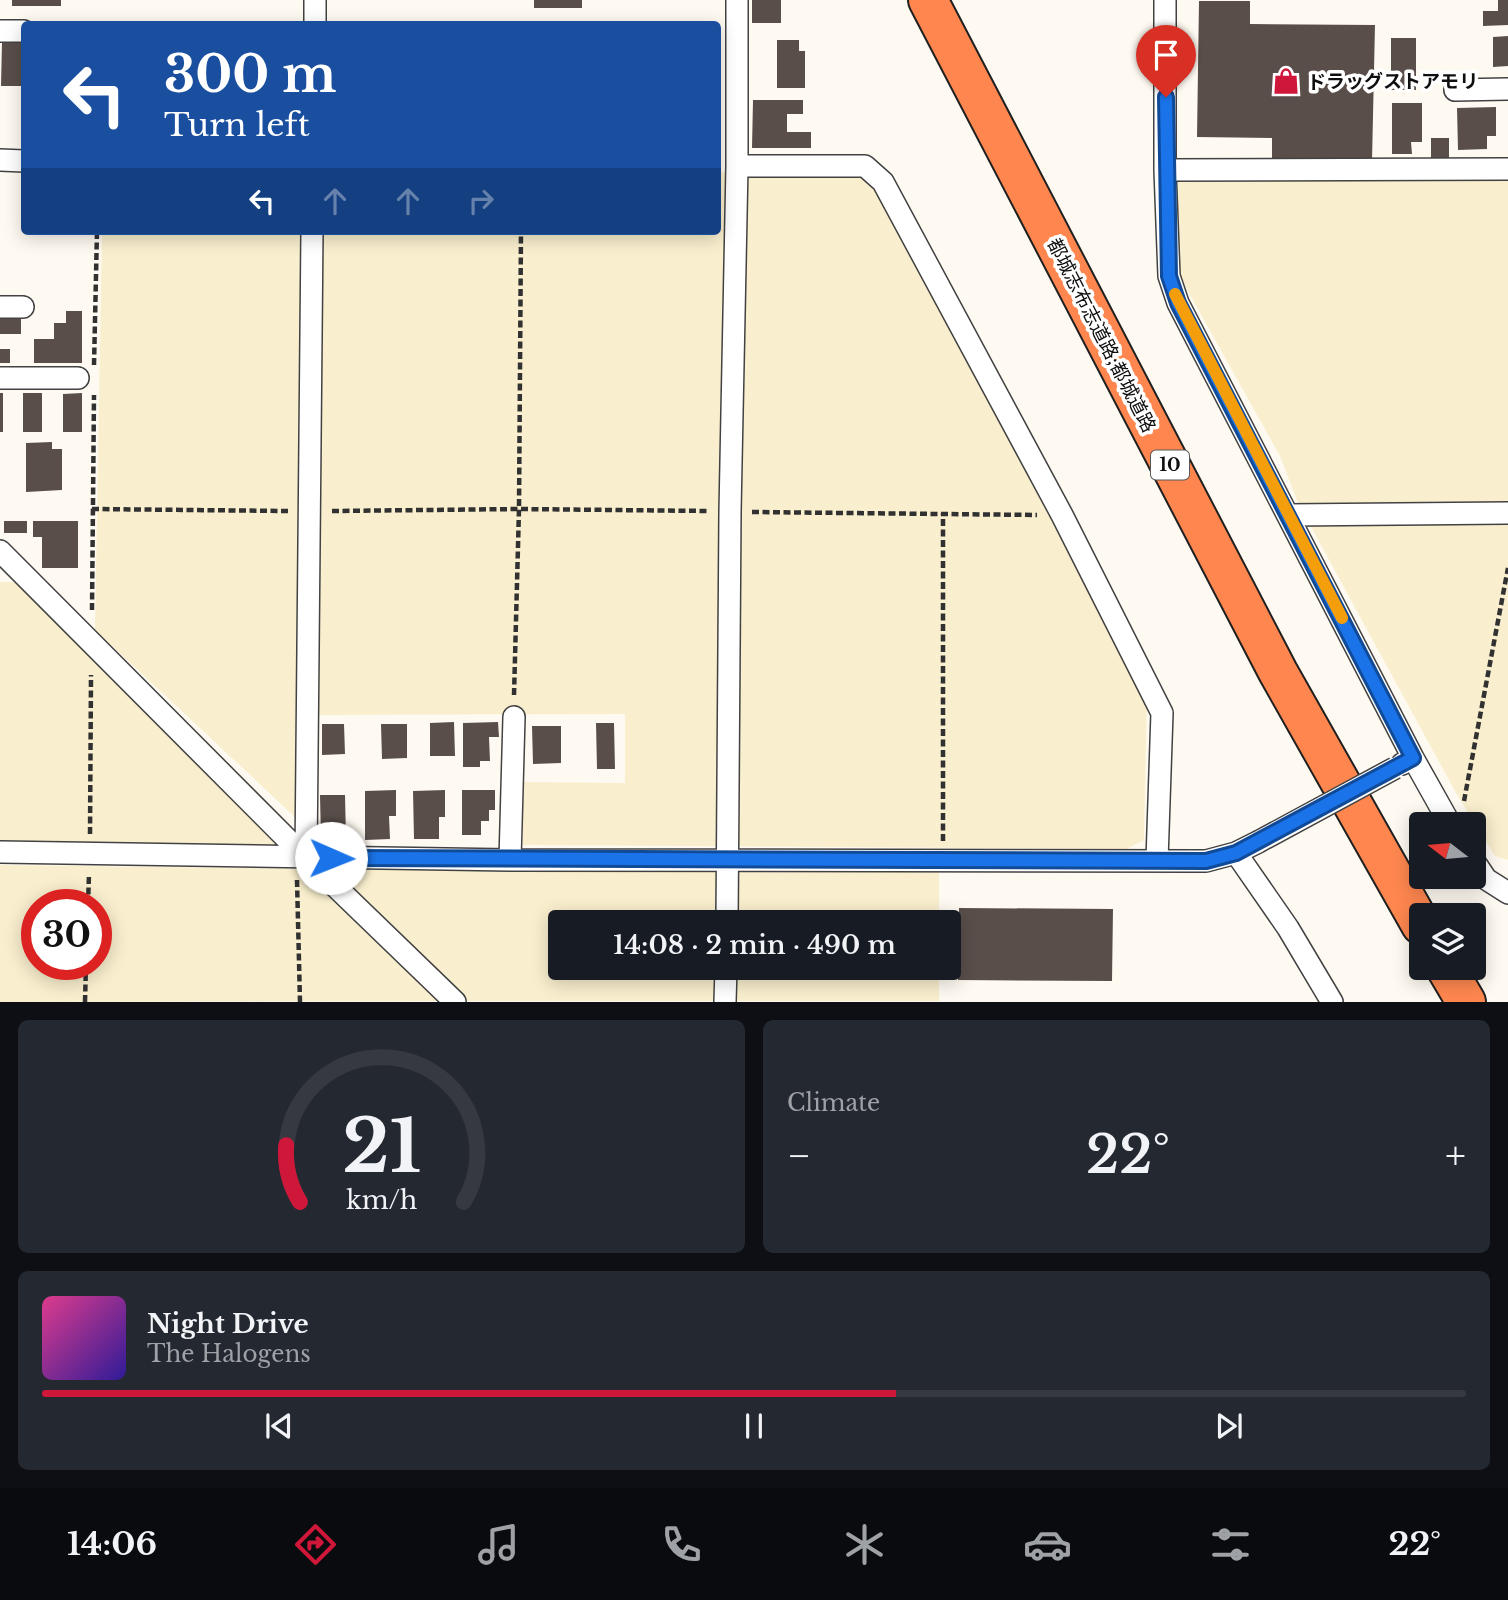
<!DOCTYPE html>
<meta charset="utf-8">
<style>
:root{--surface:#171b24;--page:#242831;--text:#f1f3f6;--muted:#9ea1a6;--line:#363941;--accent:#cf173a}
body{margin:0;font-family:"Libre Baskerville","Noto Sans JP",serif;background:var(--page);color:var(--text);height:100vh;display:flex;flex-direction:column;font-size:26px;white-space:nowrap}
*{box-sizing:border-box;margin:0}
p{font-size:23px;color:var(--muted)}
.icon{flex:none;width:38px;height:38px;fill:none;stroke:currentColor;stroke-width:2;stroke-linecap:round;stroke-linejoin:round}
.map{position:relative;height:1002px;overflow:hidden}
.details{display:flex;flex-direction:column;gap:18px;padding:18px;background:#0d0f14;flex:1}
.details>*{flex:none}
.top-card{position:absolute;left:21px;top:21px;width:700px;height:214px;border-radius:7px;box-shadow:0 4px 18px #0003;background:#1a4fa0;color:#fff;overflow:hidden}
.needle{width:46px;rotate:286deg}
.controls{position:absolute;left:1409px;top:812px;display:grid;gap:14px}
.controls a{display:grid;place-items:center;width:77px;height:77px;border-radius:7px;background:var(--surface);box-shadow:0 4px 18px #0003;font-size:35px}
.speed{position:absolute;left:21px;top:889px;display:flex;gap:14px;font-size:35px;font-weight:700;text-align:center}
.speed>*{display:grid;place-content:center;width:91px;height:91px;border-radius:50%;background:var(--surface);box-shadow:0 4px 18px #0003;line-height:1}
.speed .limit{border:10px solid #d22;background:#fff;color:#111}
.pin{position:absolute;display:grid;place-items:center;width:60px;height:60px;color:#fff;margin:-72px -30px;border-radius:50% 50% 50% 0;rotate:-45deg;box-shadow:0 0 7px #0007}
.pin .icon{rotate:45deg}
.me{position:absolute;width:77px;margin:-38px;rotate:91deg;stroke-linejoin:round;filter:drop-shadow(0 0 5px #0008)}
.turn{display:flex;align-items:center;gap:24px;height:147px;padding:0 28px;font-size:32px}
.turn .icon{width:91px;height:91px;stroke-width:2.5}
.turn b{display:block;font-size:49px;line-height:60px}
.lanes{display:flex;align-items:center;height:66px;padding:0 28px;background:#0003;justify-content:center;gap:35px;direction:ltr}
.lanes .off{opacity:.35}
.big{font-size:52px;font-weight:600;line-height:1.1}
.details .tile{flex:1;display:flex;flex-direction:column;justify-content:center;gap:10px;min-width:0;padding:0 24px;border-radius:10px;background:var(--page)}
.details .dial{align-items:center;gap:0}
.dial svg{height:182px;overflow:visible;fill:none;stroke:var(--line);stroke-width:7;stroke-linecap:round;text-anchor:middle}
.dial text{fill:var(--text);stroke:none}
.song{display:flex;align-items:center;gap:21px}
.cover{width:84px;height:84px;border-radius:10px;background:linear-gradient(135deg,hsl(330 70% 55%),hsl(250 70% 35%))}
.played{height:7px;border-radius:4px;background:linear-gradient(90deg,var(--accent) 60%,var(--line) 60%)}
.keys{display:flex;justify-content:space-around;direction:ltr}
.heat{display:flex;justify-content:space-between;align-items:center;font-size:38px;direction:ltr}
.details .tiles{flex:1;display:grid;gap:18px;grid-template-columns:1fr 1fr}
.tile:last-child{grid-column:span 2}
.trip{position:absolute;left:548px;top:910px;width:413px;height:70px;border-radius:7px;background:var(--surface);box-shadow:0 4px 18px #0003;font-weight:600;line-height:70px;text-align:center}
.tab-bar{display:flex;height:112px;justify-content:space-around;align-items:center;background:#090b0e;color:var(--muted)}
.tab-bar .icon{width:49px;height:49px}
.tab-bar .active{color:var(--accent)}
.tab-bar b{font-size:32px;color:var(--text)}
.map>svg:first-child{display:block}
</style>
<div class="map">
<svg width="1508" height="1002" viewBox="0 0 1508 1002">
<rect width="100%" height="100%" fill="#fffaf1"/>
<path fill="#f9efce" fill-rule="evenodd" d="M718,172L865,173L880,184L975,377L1147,699L1144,840L1127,849L523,845L522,782L625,783V714L313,715L320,231H718Z
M1508,176V860L1495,856L1456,793L1298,503L1280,456L1176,270L1178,180Z
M102,231H302L298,715L295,817L95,630Z
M0,582H18L284,846L0,843Z
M0,865L305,869L438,1001L0,1002ZM37,905H96V964H37Z
M331,868L939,872V922H560V968H939V1001H468Z"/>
<path fill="#594e4a" d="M12,0H61V6H12Z
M534,0H582V8H534Z
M752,0H781V23H752Z
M1498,0H1508V25L1483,26V11H1498Z
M1199,1H1250V24L1375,25L1372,161L1272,160V138L1197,137Z
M540,21H608V24H540Z
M1508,36V66L1493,67V37Z
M1391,38H1416V90H1391Z
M777,40H799V51H805V88H777Z
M2,42H24V86H1Z
M753,100H803V114H787V132H811V148H752Z
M1392,103H1422V142H1411L1412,154H1392Z
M1496,107V136H1487V149L1458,150L1457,108Z
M1431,138H1449V159H1431Z
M66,311H82V363H34V339H54V323H66Z
M0,319H21V334H0Z
M0,349H10V363H0Z
M0,393H3V432H0Z
M23,393H42V432H23Z
M82,393V432H63V394Z
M52,442V449H62V490L26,492V443Z
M4,521H27V533H4Z
M33,521H78V568H42V537H33Z
M454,722L455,756H430V723Z
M498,722L499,737H489L490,761H480V767H463V723Z
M596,723H614L615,769H597Z
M322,724H344L345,754L322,755Z
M381,724H407V758L382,759Z
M532,726H561V763L533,764Z
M396,790V816H389L390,839L365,840V791Z
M445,790V817H439V839H414L413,791Z
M462,790H495V810H489V821H481V835H462Z
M320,795H345L346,839L321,840Z
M959,908L1113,909L1112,981L958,980Z"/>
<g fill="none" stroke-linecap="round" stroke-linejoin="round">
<defs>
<path id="street" d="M1165,0V170L1169,276L1178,303L1413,758
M315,24V0
M0,31H24
M1455,90L1508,89
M0,160L24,161
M737,166H865L883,182L1062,515L1162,713L1157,860
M1165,170L1508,169
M0,307H23
M0,378H78
M1289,515L1508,513
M0,551L306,858L455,1002
M1402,764L1413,758L1450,824
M0,852L510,860L1206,861L1236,853L1258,842
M1236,853L1288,928L1332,1002
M306,858L312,231
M510,860L514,717
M1474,861L1486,879L1508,893
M727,922L730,512L737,166V0
M725,1002L726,968"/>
<path id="highway" d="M928,0L1278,672L1421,925
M1446,968L1466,1002"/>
</defs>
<use href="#street" stroke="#424242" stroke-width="24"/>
<use href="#highway" stroke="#202020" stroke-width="42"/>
<path stroke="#313131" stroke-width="4.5" stroke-dasharray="7 3.5" stroke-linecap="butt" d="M94,365L97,231
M92,509L288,511
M332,511L519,509L708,511
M752,512L1037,515
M92,610L94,395
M514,695L519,509L521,231
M1464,801L1508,568
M90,834L91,675
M943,841V513
M297,880L300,1002
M88,905L89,874
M85,1002L86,964"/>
<use href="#street" stroke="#fff" stroke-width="21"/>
<use href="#highway" stroke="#ff874f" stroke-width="38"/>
<defs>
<path id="street-bridge" d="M1258,842L1395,768"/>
</defs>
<use href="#street-bridge" stroke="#424242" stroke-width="24" stroke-linecap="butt"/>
<use href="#street-bridge" stroke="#fff" stroke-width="21"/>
</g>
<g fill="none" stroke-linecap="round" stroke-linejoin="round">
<defs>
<path id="route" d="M331,858L1206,861L1236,853L1413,758L1178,303L1169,276L1166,97"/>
</defs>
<use href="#route" stroke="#114b97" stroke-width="18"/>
<use href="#route" stroke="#1a73e8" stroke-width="12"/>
<path stroke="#f59e0b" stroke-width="12" d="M1175,294L1342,618"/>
</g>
<defs>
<symbol id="shop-bare" viewBox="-9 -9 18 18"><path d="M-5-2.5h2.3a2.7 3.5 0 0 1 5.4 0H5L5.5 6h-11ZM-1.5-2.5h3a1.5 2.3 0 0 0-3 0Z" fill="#cf173a" stroke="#fff" stroke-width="2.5" paint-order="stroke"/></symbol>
</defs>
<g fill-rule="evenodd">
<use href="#shop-bare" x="1267" y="62" width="38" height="38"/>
</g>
<g text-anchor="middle" stroke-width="7" stroke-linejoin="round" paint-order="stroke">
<rect fill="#fff" stroke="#575757" stroke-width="2" x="1151" y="450.5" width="38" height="29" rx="5"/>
<g font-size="18" font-weight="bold" fill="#0f0f0f">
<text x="1170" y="471">10</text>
</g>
<g font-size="19" font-weight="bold" fill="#0f0f0f" stroke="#fff" text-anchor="start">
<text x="1307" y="88">ドラッグストアモリ</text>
</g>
<g font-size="19" fill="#0f0f0f" stroke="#fff">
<text transform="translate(1102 335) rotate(63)" y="7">都城志布志道路;都城道路</text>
</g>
</g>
</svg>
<div class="controls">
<a><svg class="needle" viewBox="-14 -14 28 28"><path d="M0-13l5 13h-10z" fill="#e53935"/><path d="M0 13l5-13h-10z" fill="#9ea1a6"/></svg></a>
<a><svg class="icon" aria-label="layers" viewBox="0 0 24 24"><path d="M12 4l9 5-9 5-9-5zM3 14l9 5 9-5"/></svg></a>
</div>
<div class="speed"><div class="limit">30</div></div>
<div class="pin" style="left:1166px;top:97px;background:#d93025"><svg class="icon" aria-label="arrive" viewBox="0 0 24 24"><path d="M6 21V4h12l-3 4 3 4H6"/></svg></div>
<svg class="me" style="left:331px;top:858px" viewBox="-20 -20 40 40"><circle r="19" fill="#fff"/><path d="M0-13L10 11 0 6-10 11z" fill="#1a73e8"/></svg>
<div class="trip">14:08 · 2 min · 490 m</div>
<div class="top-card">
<div class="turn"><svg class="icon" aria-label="left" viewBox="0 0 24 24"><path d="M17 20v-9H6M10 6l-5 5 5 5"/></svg><div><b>300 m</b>Turn left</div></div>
<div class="lanes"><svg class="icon" aria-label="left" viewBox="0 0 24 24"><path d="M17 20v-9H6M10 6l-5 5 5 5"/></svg><svg class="icon off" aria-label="ahead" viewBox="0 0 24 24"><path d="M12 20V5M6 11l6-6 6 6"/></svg><svg class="icon off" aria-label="ahead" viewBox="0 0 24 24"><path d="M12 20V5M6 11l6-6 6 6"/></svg><svg class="icon off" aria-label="right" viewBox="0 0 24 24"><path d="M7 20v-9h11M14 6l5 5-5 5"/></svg></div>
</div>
</div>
<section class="details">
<div class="tiles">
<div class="tile dial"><svg viewBox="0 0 100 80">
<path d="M14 69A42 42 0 1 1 86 69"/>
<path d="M14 69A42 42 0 0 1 8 44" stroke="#cf173a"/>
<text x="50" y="56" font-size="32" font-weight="700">21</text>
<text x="50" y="72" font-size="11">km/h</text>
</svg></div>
<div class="tile"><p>Climate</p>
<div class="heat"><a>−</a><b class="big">22°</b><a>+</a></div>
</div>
<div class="tile">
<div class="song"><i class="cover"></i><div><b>Night Drive</b><p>The Halogens</p></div></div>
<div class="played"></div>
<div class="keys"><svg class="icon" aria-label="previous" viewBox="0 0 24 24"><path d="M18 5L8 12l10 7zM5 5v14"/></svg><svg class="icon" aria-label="pause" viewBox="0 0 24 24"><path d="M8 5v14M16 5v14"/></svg><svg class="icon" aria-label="next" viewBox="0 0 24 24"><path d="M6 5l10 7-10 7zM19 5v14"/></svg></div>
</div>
</div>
</section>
<nav class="tab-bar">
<b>14:06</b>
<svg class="icon active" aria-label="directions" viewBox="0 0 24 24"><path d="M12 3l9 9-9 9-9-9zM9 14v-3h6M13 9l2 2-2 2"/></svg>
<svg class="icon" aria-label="music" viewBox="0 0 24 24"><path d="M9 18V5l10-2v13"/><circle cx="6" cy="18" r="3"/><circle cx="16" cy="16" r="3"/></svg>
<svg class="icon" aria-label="phone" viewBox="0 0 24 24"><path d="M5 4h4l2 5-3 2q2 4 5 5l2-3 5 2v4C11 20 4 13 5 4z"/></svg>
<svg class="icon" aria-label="climate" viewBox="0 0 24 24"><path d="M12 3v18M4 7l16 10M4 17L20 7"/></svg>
<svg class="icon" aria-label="car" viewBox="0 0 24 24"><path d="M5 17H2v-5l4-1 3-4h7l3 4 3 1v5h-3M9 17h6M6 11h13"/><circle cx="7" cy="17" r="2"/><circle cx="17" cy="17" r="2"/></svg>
<svg class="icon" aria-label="filters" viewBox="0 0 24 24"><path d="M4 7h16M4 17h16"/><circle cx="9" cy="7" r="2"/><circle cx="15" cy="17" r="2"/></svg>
<b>22°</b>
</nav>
